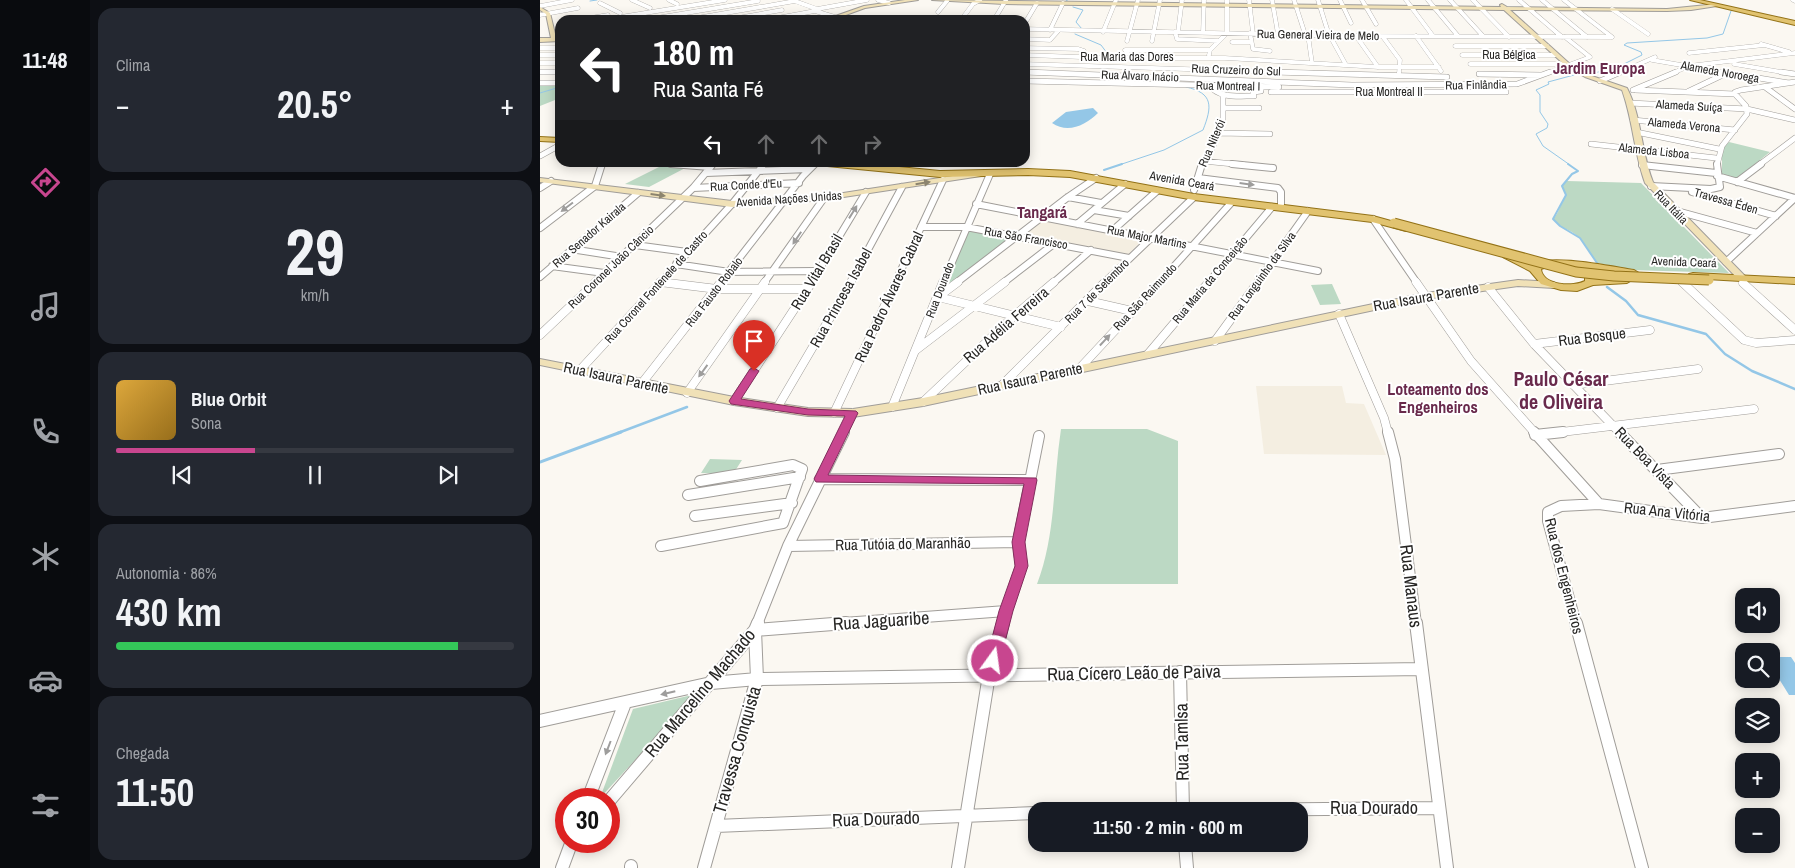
<!DOCTYPE html>
<html lang="pt">
<meta charset="utf-8">
<style>
:root{--surface:#171b24;--page:#242831;--text:#f1f3f6;--muted:#9ea1a6;--line:#363941;--accent:#c8468f}
body{margin:0;font-family:"Archivo Narrow",sans-serif;background:var(--page);color:var(--text);height:100vh;display:flex;flex-direction:column;font-size:19px;white-space:nowrap}
*{box-sizing:border-box;margin:0}
p{font-size:16px;color:var(--muted)}
.icon{flex:none;width:28px;height:28px;fill:none;stroke:currentColor;stroke-width:2;stroke-linecap:round;stroke-linejoin:round}
.map{position:relative;flex:1;overflow:hidden}
.panel{display:flex;flex-direction:column;gap:8px;padding:8px;background:#0d0f14;width:450px}
.panel>*{flex:none}
.banner{position:absolute;left:15px;top:15px;width:475px;height:152px;border-radius:15px;box-shadow:0 2px 12px #0003;background:#202124;color:#fff;overflow:hidden}
.tools{position:absolute;left:1195px;top:588px;display:grid;gap:10px}
.tools a{display:grid;place-items:center;width:45px;height:45px;border-radius:10px;background:var(--surface);box-shadow:0 2px 12px #0003;font-size:25px}
.speed{position:absolute;left:15px;top:788px;display:flex;gap:10px;font-size:25px;font-weight:700;text-align:center}
.speed>*{display:grid;place-content:center;width:65px;height:65px;border-radius:50%;background:var(--surface);box-shadow:0 2px 12px #0003;line-height:1}
.speed .limit{border:8px solid #d22;background:#fff;color:#111}
.pin{position:absolute;display:grid;place-items:center;width:42px;height:42px;color:#fff;margin:-51px -21px;border-radius:50% 50% 50% 0;rotate:-45deg;box-shadow:0 0 5px #0007}
.pin .icon{rotate:45deg}
.me{position:absolute;width:55px;margin:-28px;rotate:14deg;stroke-linejoin:round;filter:drop-shadow(0 0 4px #0008)}
.turn{display:flex;align-items:center;gap:18px;height:105px;padding:0 15px;font-size:22px}
.turn .icon{width:65px;height:65px;stroke-width:2.5}
.turn b{display:block;font-size:35px;line-height:42px}
.lanes{display:flex;align-items:center;height:48px;padding:0 15px;background:#0003;justify-content:center;gap:25px;direction:ltr}
.lanes .off{opacity:.35}
.big{font-size:38px;font-weight:700;line-height:1.1}
.panel .tile{flex:1;display:flex;flex-direction:column;justify-content:center;gap:8px;min-width:0;padding:0 18px;border-radius:15px;background:var(--page)}
.panel .dial{align-items:center;gap:0}
.dial b{font-size:65px;line-height:1}
.song{display:flex;align-items:center;gap:15px}
.cover{width:60px;height:60px;border-radius:8px;background:linear-gradient(135deg,hsl(40 70% 55%),hsl(40 70% 35%))}
.played{height:5px;border-radius:2px;background:linear-gradient(90deg,var(--accent) 35%,var(--line) 35%)}
.keys{display:flex;justify-content:space-around;direction:ltr}
.heat{display:flex;justify-content:space-between;align-items:center;font-size:28px;direction:ltr}
.charge{height:8px;border-radius:4px;background:linear-gradient(90deg,#34c759 86%,var(--line) 0)}
.trip{position:absolute;left:488px;top:802px;width:280px;height:50px;border-radius:15px;background:var(--surface);box-shadow:0 2px 12px #0003;font-weight:700;line-height:50px;text-align:center}
main{display:flex;flex:1;min-height:0}
.tabs{display:flex;flex-direction:column;width:90px;justify-content:space-around;align-items:center;background:#090b0e;color:var(--muted)}
.tabs .icon{width:35px;height:35px}
.tabs .selected{color:var(--accent)}
.tabs b{font-size:22px;color:var(--text)}
.map>svg:first-child{display:block}
</style>
<main>
<nav class="tabs">
<b>11:48</b>
<svg class="icon selected" aria-label="directions" viewBox="0 0 24 24"><path d="M12 3l9 9-9 9-9-9zM9 14v-3h6M13 9l2 2-2 2"/></svg>
<svg class="icon" aria-label="music" viewBox="0 0 24 24"><path d="M9 18V5l10-2v13"/><circle cx="6" cy="18" r="3"/><circle cx="16" cy="16" r="3"/></svg>
<svg class="icon" aria-label="phone" viewBox="0 0 24 24"><path d="M5 4h4l2 5-3 2q2 4 5 5l2-3 5 2v4C11 20 4 13 5 4z"/></svg>
<svg class="icon" aria-label="climate" viewBox="0 0 24 24"><path d="M12 3v18M4 7l16 10M4 17L20 7"/></svg>
<svg class="icon" aria-label="car" viewBox="0 0 24 24"><path d="M5 17H2v-5l4-1 3-4h7l3 4 3 1v5h-3M9 17h6M6 11h13"/><circle cx="7" cy="17" r="2"/><circle cx="17" cy="17" r="2"/></svg>
<svg class="icon" aria-label="filters" viewBox="0 0 24 24"><path d="M4 7h16M4 17h16"/><circle cx="9" cy="7" r="2"/><circle cx="15" cy="17" r="2"/></svg>
</nav>
<section class="panel">
<div class="tile"><p>Clima</p>
<div class="heat"><a>−</a><b class="big">20.5°</b><a>+</a></div>
</div>
<div class="tile dial"><b>29</b><p>km/h</p></div>
<div class="tile">
<div class="song"><i class="cover"></i><div><b>Blue Orbit</b><p>Sona</p></div></div>
<div class="played"></div>
<div class="keys"><svg class="icon" aria-label="previous" viewBox="0 0 24 24"><path d="M18 5L8 12l10 7zM5 5v14"/></svg><svg class="icon" aria-label="pause" viewBox="0 0 24 24"><path d="M8 5v14M16 5v14"/></svg><svg class="icon" aria-label="next" viewBox="0 0 24 24"><path d="M6 5l10 7-10 7zM19 5v14"/></svg></div>
</div>
<div class="tile"><p>Autonomia · 86%</p><b class="big">430 km</b><div class="charge"></div></div>
<div class="tile"><p>Chegada</p><b class="big">11:50</b></div>
</section>
<div class="map">
<svg width="1255" height="868" viewBox="0 0 1255 868">
<rect width="100%" height="100%" fill="#fbf8f2"/>
<path fill="#f4eee1" d="M501,219L602,240L587,256L481,236Z
M716,386H802L806,403L824,404L846,455L724,454Z"/>
<path fill="#bcd9c4" d="M20,83V98L0,106V84Z
M1189,142L1230,152L1195,180L1182,176V149Z
M125,164L149,166L109,187L85,184Z
M1027,181L1101,183L1189,273L1090,270L1057,263C1050,253 1043,239 1032,232C1022,226 1022,230 1013,219C1020,212 1020,204 1026,195L1022,186Z
M427,231L472,236L404,289Z
M792,284L801,304L780,305L771,285Z
M521,429H607L638,441V584H497C516,535 513,481 521,429Z
M170,459L202,460L193,474L161,473Z
M156,694L60,798L93,709Z"/>
<path fill="#94c7e7" d="M553,108L558,113C546,125 528,134 512,123L526,112Z
M1231,657H1251L1255,663V695H1249L1231,666Z"/>
<g fill="none" stroke-linecap="round" stroke-linejoin="round">
<path stroke="#94c7e7" stroke-width="1" d="M526,0L529,2
M50,1L57,0
M533,7L543,10L536,22L542,29
M535,34L561,45L570,57
M1051,74L1080,66L1102,55L1101,52L1084,45L1087,43L1167,38L1183,34L1191,11
M0,93L20,87
M579,165L624,150L663,130C672,107 674,93 646,87
M1030,165L1003,146L996,134L1007,128L1008,124L1000,112V95L996,90L1009,84L1008,82L1034,75"/>
<path stroke="#94c7e7" stroke-width="2" d="M1028,164L1038,171L1032,174L1022,186L1026,195L1013,219L1020,226L1040,238L1057,263
M564,170L582,164"/>
<path stroke="#94c7e7" stroke-width="2.5" d="M1067,287L1086,301L1098,315L1166,334L1185,354L1212,371L1255,389
M78,433L147,407"/>
<path stroke="#94c7e7" stroke-width="3" d="M0,462L81,432"/>
<defs>
<path id="street-far5" d="M92,0L110,8
M129,0L137,4
M252,0L277,9L275,11L295,17
M338,0L349,3
M709,0L713,33
M732,0L738,34
M754,0L765,34
M778,0L788,32
M800,0L811,23
M822,0L836,24
M866,0L893,36
M888,0L918,36
M910,0L943,36
M933,0L969,37
M979,0L1022,37
M1002,0L1047,37
M1024,0L1072,37
M1253,0L1255,1
M60,3L80,13
M0,6L32,0
M277,9L327,0
M1072,9L1108,34
M398,12L407,1
M0,15L38,8
M44,19L68,15
M62,20L185,0
M104,20L218,1
M145,20L255,1
M186,20L242,10
M226,20L275,11
M421,20L433,4L440,0
M454,20L466,0
M485,23L497,3
M485,29L816,36L1072,37
M510,30L523,3
M563,32L576,0
M635,32L637,39L678,41
M638,32L642,0
M663,32L664,0
M710,33L713,49L730,51
M768,35L772,63
M790,36L806,65
M816,36L838,67
M876,36L901,71
M843,37L860,60L859,73
M485,39L510,40L519,30
M587,41L598,0
M612,41L620,0
M692,42H711
M1221,44L1249,52
M915,46H1007
M0,48H20
M485,48L538,49L544,51L548,57
M1149,53L1225,45
M0,55H20
M485,55L567,58H685L838,67H899
M669,55L670,50L687,33V0
M922,55H1016
M592,58L585,50H670
M1112,60L1147,66
M0,63H20
M485,64L774,73
M930,64H1027
M1194,64L1248,73
M1160,68L1189,73
M0,72H20
M485,72L508,73
M1007,73L1050,57L1025,37
M1079,73L1115,57
M1133,73L1149,66L1255,53"/>
<path id="street-far4" d="M0,72H20
M485,72L812,85L977,84L1010,72
M734,72L907,77
M1182,72L1249,83
M1241,72L1255,74
M939,74L1001,75
M485,81L739,87
M1060,81L1081,72
M0,83H20
M668,84C679,99 697,96 714,96L713,92L721,91V89
M1225,87L1255,109
M1093,90L1136,72
M1095,90L1195,94
M1149,91L1187,73
M731,92H966L958,84
M1195,94V92L1201,90L1255,82
M1090,103L1207,109L1255,120
M684,108H719
M1093,120L1195,130
M1096,132L1179,149
M678,133L730,134
M1051,144L1176,158
M0,156L20,145
M663,161L704,165
M108,162L147,165
M62,165L63,162
M172,165L175,162
M223,165L225,162
M274,165L277,162
M662,165L673,147L683,120V96
M1177,165L1182,146L1207,114L1206,106L1195,94
M1219,165L1255,138"/>
<path id="street-far3" d="M131,164L170,167
M692,164L733,168
M1102,165L1176,173
M166,173L269,169
M1177,176L1255,198
M658,178L738,188L741,192V204
M1197,182L1221,164
M1111,186L1171,189L1180,187L1177,164
M0,188L11,181
M153,188L259,183
M654,190L662,164
M1152,192L1236,216
M528,197L561,203
M436,204L778,271
M554,210L589,216
M1133,210L1217,233
M833,219L877,283
M537,224L585,184
M381,227H426L589,258
M0,228L55,186L62,164
M572,231L617,191
M95,245L147,252
M31,249L82,257
M1186,262L1255,198
M136,264L189,272L276,271
M12,266L64,273
M0,277L98,193
M120,282L126,283
M54,283L153,188L173,164
M120,283L192,204L224,164
M180,283L263,176L275,164
M224,283L284,198
M271,283L326,192
M310,283L362,187
M355,283L403,180
M403,283L450,174
M416,283L528,197L556,178
M463,283L515,243
M513,283L551,250
M564,283L654,197
M619,283L691,203
M668,283L732,207
M717,283L768,211"/>
<path id="street-far2" d="M120,282L177,289H266
M876,282L931,361L995,433
M1142,282L1204,340L1216,343L1255,340
M1203,283L1255,330
M948,287L994,344L1080,433
M398,297L418,282
M398,297L521,327
M548,301L592,311
M799,314L844,418L848,433
M0,335L56,282
M675,341L718,282
M994,344L1110,330
M376,350L465,282
M608,354L669,282
M539,369L620,282
M40,370L121,282
M102,383L181,282
M1033,385L1158,369
M461,386L565,282
M147,393L225,282
M194,401L272,282
M383,402L474,316L514,282
M352,407L403,282
M237,408L311,282
M294,413L356,282
M303,433L313,413
M1013,433L1214,409"/>
<path id="street-far1" d="M848,432L855,459L876,624
M994,432L1059,504L1021,506L1008,512V521L1036,624
M1079,432L1162,518
M995,435L1023,432
M1117,470L1239,454
M280,479L491,480
M148,495L260,477
M1059,504L1162,518L1255,506
M155,516L252,503
M121,546L243,523L262,469L253,465L160,481
M248,546L478,542
M217,624L248,546L304,432
M290,624L466,611
M462,624L481,566L478,542L499,436"/>
<path id="street" d="M876,623L907,868
M1036,623L1102,868
M215,630L306,623
M640,672L643,811
M0,721L171,683L217,679L881,669
M48,799L85,703
M69,801L215,630L218,623
M559,811L899,808
M176,826L496,813
M645,844L647,868
M91,866V868
M22,868L32,841
M164,868L217,679L215,630
M418,868L449,675L463,623"/>
<path id="secondary" d="M365,0H378L325,8L292,20H284L324,6Z
M392,0L961,7L960,5L962,4L967,7L1127,9L1177,4V6L1151,10L1127,11L970,10L1031,65L1049,75L1087,88C1102,117 1101,152 1113,182L1207,278L1205,280H1199L1105,183C1094,153 1093,120 1082,90L1045,77L1027,67L964,10L464,4Z
M0,7L10,13L16,38L20,37V41L0,42V38H11L6,14L0,10Z
M438,172H441V176L284,200L192,207L0,182V178L192,201L284,196Z
M978,280L1014,282L1019,285L1014,288L978,286L886,299L383,406L313,417L268,416L194,405L0,365V359L194,397L268,408L313,409L383,398L886,293Z"/>
<path id="primary" d="M1150,0H1160L1255,21V25Z
M0,137L20,138V142L0,141Z
M273,162H308L400,171L488,169L530,171L654,194L833,216L869,226L871,228L866,231L832,222L654,200L530,177L488,175L400,177L277,165Z
M967,252L993,265C1008,253 1073,267 1094,270L1099,273L1094,276L1050,270L1056,279L1087,277L1092,280L1087,283L1053,285L1037,291L1021,290L1001,284L990,271L963,257V253ZM1013,265L1030,268L1045,277V281C1034,287 1003,286 1001,269Z
M1153,273L1255,278V284L1149,278L1148,276L1149,274Z"/>
</defs>
<use href="#street-far5" stroke="#a09d99" stroke-width="4.5"/>
<use href="#street-far4" stroke="#a09d99" stroke-width="6"/>
<use href="#street-far3" stroke="#a09d99" stroke-width="8"/>
<use href="#street-far2" stroke="#a09d99" stroke-width="9"/>
<use href="#street-far1" stroke="#a09d99" stroke-width="12"/>
<use href="#street" stroke="#a09d99" stroke-width="14"/>
<use href="#secondary" stroke="#a09d99" stroke-width="2"/>
<use href="#primary" stroke="#937217" stroke-width="2"/>
<use href="#street-far5" stroke="#fff" stroke-width="4"/>
<use href="#street-far4" stroke="#fff" stroke-width="5"/>
<use href="#street-far3" stroke="#fff" stroke-width="6"/>
<use href="#street-far2" stroke="#fff" stroke-width="8"/>
<use href="#street-far1" stroke="#fff" stroke-width="10"/>
<use href="#street" stroke="#fff" stroke-width="12"/>
<use href="#secondary" fill="#f0e1b7" fill-rule="evenodd"/>
<use href="#primary" fill="#e1c370" fill-rule="evenodd"/>
<defs>
<path id="primary-bridge" d="M854,223L1036,272L1074,276L1169,280"/>
</defs>
<use href="#primary-bridge" stroke="#937217" stroke-width="11" stroke-linecap="butt"/>
<use href="#primary-bridge" stroke="#e1c370" stroke-width="9"/>
</g>
<defs><path id="oneway-solid" d="M-6-.8H1V-3.2L6.5 0L1 3.2V.8H-6Z" transform="scale(1.25)"/></defs>
<g fill="#8c846e">
<use href="#oneway-solid" transform="translate(383 183) rotate(-9)"/>
<use href="#oneway-solid" transform="translate(118 195) rotate(7)"/>
</g>
<g fill="#9e9d9c">
<use href="#oneway-solid" transform="translate(707 184) rotate(7)"/>
<use href="#oneway-solid" transform="translate(27 207) rotate(143)"/>
<use href="#oneway-solid" transform="translate(313 212) rotate(-58)"/>
<use href="#oneway-solid" transform="translate(257 238) rotate(124)"/>
<use href="#oneway-solid" transform="translate(565 340) rotate(-47)"/>
<use href="#oneway-solid" transform="translate(163 371) rotate(126)"/>
<use href="#oneway-solid" transform="translate(128 693) rotate(167)"/>
<use href="#oneway-solid" transform="translate(68 748) rotate(111)"/>
</g>
<path fill="#c8468f" stroke="#822e5d" d="M214,368L219,371L201,399L268,409L316,411L318,413L288,475L496,478L497,480L485,542L488,566L473,611L459,665L453,667L448,665L446,661L459,611L475,566L472,542L484,484L276,482L274,479L305,416L268,415L191,404L189,401L210,369Z"/>
<g text-anchor="middle" stroke-width="4" stroke-linejoin="round" paint-order="stroke">
<g font-size="12" fill="#272624" stroke="#fff">
<text transform="translate(778 35) rotate(1)" y="4">Rua General Vieira de Melo</text>
<text x="969" y="59">Rua Bélgica</text>
<text x="587" y="61">Rua Maria das Dores</text>
<text transform="translate(696 70) rotate(2)" y="4">Rua Cruzeiro do Sul</text>
<text transform="translate(1180 72) rotate(10)" y="4">Alameda Noroega</text>
<text transform="translate(600 76) rotate(2)" y="4">Rua Álvaro Inácio</text>
<text transform="translate(936 85) rotate(-1)" y="4">Rua Finlândia</text>
<text transform="translate(688 86) rotate(1)" y="4">Rua Montreal I</text>
<text x="849" y="96">Rua Montreal II</text>
<text transform="translate(1149 106) rotate(3)" y="4">Alameda Suíça</text>
<text transform="translate(1144 125) rotate(5)" y="4">Alameda Verona</text>
<text transform="translate(672 143) rotate(-67)" y="4">Rua Niterói</text>
<text transform="translate(1114 151) rotate(6)" y="4">Alameda Lisboa</text>
<text transform="translate(642 181) rotate(10)" y="4">Avenida Ceará</text>
<text transform="translate(206 185) rotate(-3)" y="4">Rua Conde d'Eu</text>
<text transform="translate(249 199) rotate(-4)" y="4">Avenida Nações Unidas</text>
<text transform="translate(1186 201) rotate(16)" y="4">Travessa Éden</text>
<text transform="translate(1131 207) rotate(46)" y="4">Rua Itália</text>
<text transform="translate(49 235) rotate(-41)" y="4">Rua Senador Kairala</text>
<text transform="translate(607 237) rotate(11)" y="4">Rua Major Martins</text>
<text transform="translate(486 238) rotate(10)" y="4">Rua São Francisco</text>
<text transform="translate(1144 262) rotate(2)" y="4">Avenida Ceará</text>
<text transform="translate(71 267) rotate(-44)" y="4">Rua Coronel João Câncio</text>
<text transform="translate(722 276) rotate(-54)" y="4">Rua Longuinho da Silva</text>
<text transform="translate(670 280) rotate(-50)" y="4">Rua Maria da Conceição</text>
<text transform="translate(116 287) rotate(-48)" y="4">Rua Coronel Fontenele de Castro</text>
<text transform="translate(400 290) rotate(-69)" y="4">Rua Dourado</text>
<text transform="translate(557 291) rotate(-45)" y="4">Rua 7 de Setembro</text>
<text transform="translate(174 292) rotate(-52)" y="4">Rua Fausto Robalo</text>
<text transform="translate(605 297) rotate(-47)" y="4">Rua São Raimundo</text>
</g>
<g font-size="15" fill="#272624" stroke="#fff">
<text transform="translate(277 272) rotate(-59)" y="5">Rua Vital Brasil</text>
<text transform="translate(349 297) rotate(-65)" y="5">Rua Pedro Álvares Cabral</text>
<text transform="translate(886 297) rotate(-10)" y="5">Rua Isaura Parente</text>
<text transform="translate(301 298) rotate(-61)" y="5">Rua Princesa Isabel</text>
<text transform="translate(466 325) rotate(-41)" y="5">Rua Adélia Ferreira</text>
<text transform="translate(1052 337) rotate(-7)" y="5">Rua Bosque</text>
<text transform="translate(76 378) rotate(12)" y="5">Rua Isaura Parente</text>
<text transform="translate(490 379) rotate(-12)" y="5">Rua Isaura Parente</text>
<text transform="translate(1105 458) rotate(46)" y="5">Rua Boa Vista</text>
<text transform="translate(1127 512) rotate(6)" y="5">Rua Ana Vitória</text>
<text transform="translate(363 544) rotate(-1)" y="5">Rua Tutóia do Maranhão</text>
<text transform="translate(1024 576) rotate(76)" y="5">Rua dos Engenheiros</text>
</g>
<g font-size="16" font-weight="bold" fill="#692a4c" stroke="#fff">
<text x="1059" y="74">Jardim Europa</text>
<text x="502" y="218">Tangará</text>
</g>
<g font-size="16" font-weight="bold" fill="#692a4c" stroke="#fff">
<text x="898" y="395">Loteamento dos<tspan x="898" dy="18">Engenheiros</tspan></text>
</g>
<g font-size="18" fill="#272624" stroke="#fff">
<text transform="translate(871 586) rotate(83)" y="6">Rua Manaus</text>
<text transform="translate(341 621) rotate(-4)" y="6">Rua Jaguaribe</text>
<text transform="translate(594 673) rotate(-1)" y="6">Rua Cícero Leão de Paiva</text>
<text transform="translate(160 693) rotate(-50)" y="6">Rua Marcelino Machado</text>
<text transform="translate(642 742) rotate(-91)" y="6">Rua Tamlsa</text>
<text transform="translate(197 750) rotate(-74)" y="6">Travessa Conquista</text>
<text x="834" y="814">Rua Dourado</text>
<text transform="translate(336 819) rotate(-2)" y="6">Rua Dourado</text>
</g>
<g font-size="20" font-weight="bold" fill="#692a4c" stroke="#fff">
<text x="1021" y="386">Paulo César<tspan x="1021" dy="23">de Oliveira</tspan></text>
</g>
</g>
</svg>
<div class="tools">
<a><svg class="icon" aria-label="sound" viewBox="0 0 24 24"><path d="M4 9h4l5-4v14l-5-4H4zM17 9q2 3 0 6"/></svg></a>
<a><svg class="icon" aria-label="search" viewBox="0 0 24 24"><circle cx="10" cy="10" r="6"/><path d="M15 15l6 6"/></svg></a>
<a><svg class="icon" aria-label="layers" viewBox="0 0 24 24"><path d="M12 4l9 5-9 5-9-5zM3 14l9 5 9-5"/></svg></a>
<a>+</a>
<a>−</a>
</div>
<div class="speed"><div class="limit">30</div></div>
<div class="pin" style="left:214px;top:371px;background:#d93025"><svg class="icon" aria-label="arrive" viewBox="0 0 24 24"><path d="M6 21V4h12l-3 4 3 4H6"/></svg></div>
<svg class="me" style="left:453px;top:661px" viewBox="-20 -20 40 40"><circle r="17" fill="#c8468f" stroke="#fff" stroke-width="3"/><path d="M0-11L8 9 0 5-8 9z" fill="#fff"/></svg>
<div class="trip">11:50 · 2 min · 600 m</div>
<div class="banner">
<div class="turn"><svg class="icon" aria-label="left" viewBox="0 0 24 24"><path d="M17 20v-9H6M10 6l-5 5 5 5"/></svg><div><b>180 m</b>Rua Santa Fé</div></div>
<div class="lanes"><svg class="icon" aria-label="left" viewBox="0 0 24 24"><path d="M17 20v-9H6M10 6l-5 5 5 5"/></svg><svg class="icon off" aria-label="ahead" viewBox="0 0 24 24"><path d="M12 20V5M6 11l6-6 6 6"/></svg><svg class="icon off" aria-label="ahead" viewBox="0 0 24 24"><path d="M12 20V5M6 11l6-6 6 6"/></svg><svg class="icon off" aria-label="right" viewBox="0 0 24 24"><path d="M7 20v-9h11M14 6l5 5-5 5"/></svg></div>
</div>
</div>
</main>
